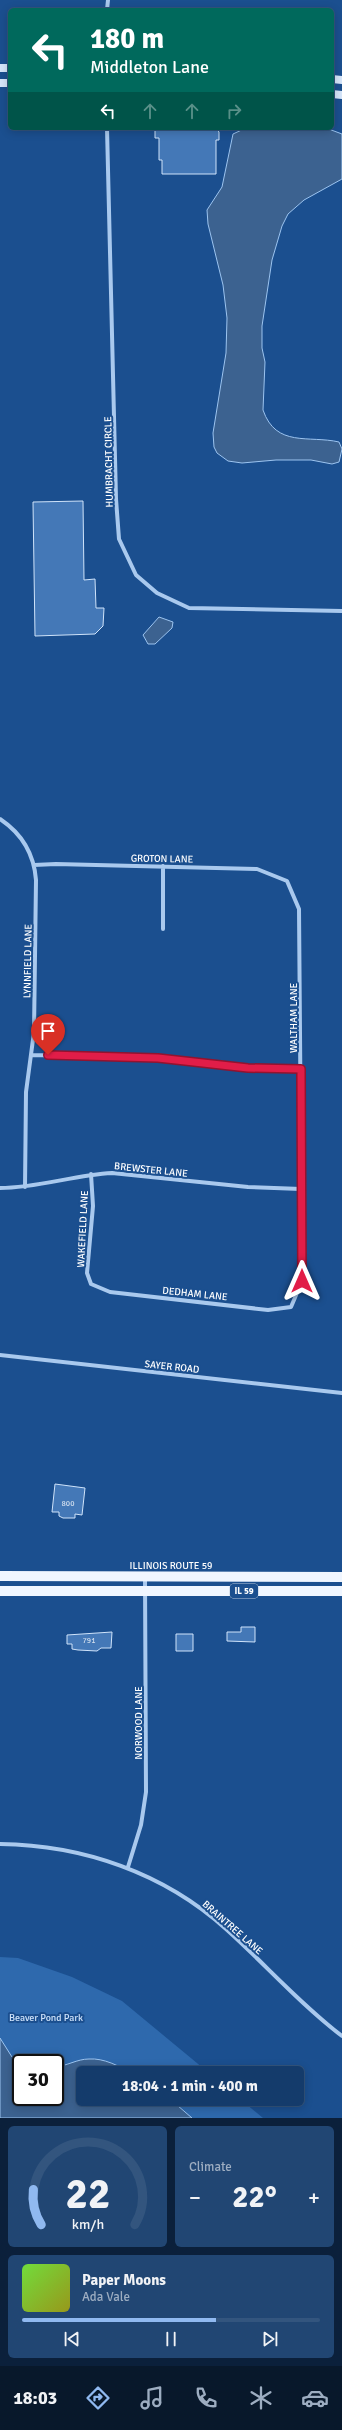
<!DOCTYPE html>
<meta charset="utf-8">
<style>
:root{--surface:#143b6b;--page:#214673;--text:#f1f3f6;--muted:#9dadc1;--line:#33557e;--accent:#90b9f0}
body{margin:0;font-family:Signika,sans-serif;background:var(--page);color:var(--text);height:100vh;display:flex;flex-direction:column;font-size:15px;white-space:nowrap}
*{box-sizing:border-box;margin:0}
p{font-size:13px;color:var(--muted)}
.icon{flex:none;width:22px;height:22px;fill:none;stroke:currentColor;stroke-width:2;stroke-linecap:round;stroke-linejoin:round}
.map{position:relative;height:2118px;overflow:hidden}
.details{display:flex;flex-direction:column;gap:8px;padding:8px;background:#0b203b;flex:1}
.details>*{flex:none}
.banner{position:absolute;left:8px;top:8px;width:326px;height:122px;border-radius:6px;box-shadow:0 2px 10px #0003,0 0 0 1px var(--line);background:#00695c;color:#fff;overflow:hidden}
.speed{position:absolute;left:12px;top:2054px;display:flex;gap:8px;font-size:20px;font-weight:700;text-align:center}
.speed>*{display:grid;place-content:center;width:52px;height:52px;border-radius:50%;background:var(--surface);box-shadow:0 2px 10px #0003,0 0 0 1px var(--line);line-height:1}
.speed .limit{border:2px solid #111;border-radius:6px;background:#fff;color:#111}
.pin{position:absolute;display:grid;place-items:center;width:34px;height:34px;color:#fff;margin:-41px -17px;border-radius:50% 50% 50% 0;rotate:-45deg;box-shadow:0 0 4px #0007}
.pin .icon{rotate:45deg}
.me{position:absolute;width:44px;margin:-22px;rotate:0deg;stroke-linejoin:round;filter:drop-shadow(0 0 3px #0008)}
.turn{display:flex;align-items:center;gap:14px;height:84px;padding:0 16px;font-size:18px}
.turn .icon{width:52px;height:52px;stroke-width:2.5}
.turn b{display:block;font-size:28px;line-height:34px}
.lanes{display:flex;align-items:center;height:38px;padding:0 16px;background:#0003;justify-content:center;gap:20px;direction:ltr}
.lanes .off{opacity:.35}
.big{font-size:30px;font-weight:700;line-height:1.1}
.details .card{flex:1;display:flex;flex-direction:column;justify-content:center;gap:6px;min-width:0;padding:0 14px;border-radius:6px;background:var(--page)}
.details .dial{align-items:center;gap:0}
.dial svg{height:104px;overflow:visible;fill:none;stroke:var(--line);stroke-width:7;stroke-linecap:round;text-anchor:middle}
.dial text{fill:var(--text);stroke:none}
.song{display:flex;align-items:center;gap:12px}
.cover{width:48px;height:48px;border-radius:6px;background:linear-gradient(135deg,hsl(100 70% 55%),hsl(60 70% 35%))}
.played{height:4px;border-radius:2px;background:linear-gradient(90deg,var(--accent) 65%,var(--line) 65%)}
.keys{display:flex;justify-content:space-around;direction:ltr}
.heat{display:flex;justify-content:space-between;align-items:center;font-size:22px;direction:ltr}
.details .tiles{flex:1;display:grid;gap:8px;grid-template-columns:1fr 1fr}
.card:last-child{grid-column:span 2}
.trip{position:absolute;left:76px;top:2066px;width:228px;height:40px;border-radius:6px;background:var(--surface);box-shadow:0 2px 10px #0003,0 0 0 1px var(--line);font-weight:700;line-height:40px;text-align:center}
.tabs{display:flex;height:64px;justify-content:space-around;align-items:center;background:#08182b;color:var(--muted)}
.tabs .icon{width:28px;height:28px}
.tabs .current{color:var(--accent)}
.tabs b{font-size:18px;color:var(--text)}
.map>svg:first-child{display:block}
</style>
<div class="map">
<svg width="342" height="2118" viewBox="0 0 342 2118">
<rect width="100%" height="100%" fill="#1b4f8f"/>
<path fill="#2e69ad" fill-rule="evenodd" d="M0,1957L18,1958L72,1977L122,2001L209,2073H83V2099H240L263,2118H0ZM21,2063H55V2097H21Z"/>
<path fill="#3c6290" stroke="#9cc4f0" d="M246,128H326L342,134V179L304,200L288,214L282,226L272,260L262,326V348L265,362L263,410C276,448 309,435 339,442L342,449L339,462L332,464L311,460H276L242,463L228,461L217,453L214,447L213,433L226,353L227,318L223,285L208,224L207,210L222,187L233,134Z
M159,617L173,622L172,628L155,644H148L143,635Z
M0,2038L12,2057L23,2063H21V2097H55V2067C67,2066 77,2059 89,2059C104,2058 119,2066 131,2073H83V2099H170L192,2118H0Z"/>
<path fill="#4478b7" stroke="#cfe3fa" d="M157,128L201,130V128H216L219,132V140H216V174H162V160H159V138H155V130Z
M83,501L84,580L95,579L96,608H104L103,626L95,634L35,636L33,502Z
M55,1484L85,1488L82,1515L75,1514V1518H63L59,1516V1512H52Z
M241,1627H255V1642L227,1641V1632H241Z
M112,1632L111,1648H101L97,1651L78,1650L72,1649V1644H67V1635Z
M176,1634H193V1651H176Z"/>
<g fill="none" stroke-linecap="round" stroke-linejoin="round">
<path stroke="#a9c9ee" stroke-width="4" d="M107,10L108,0
M107,128L116,499L119,539L136,575L157,593L189,608L342,611
M0,819C21,833 34,854 36,880L34,1032L26,1092L25,1187
M34,865L56,864L257,869L287,881L299,909L302,1281L291,1307L268,1310L110,1292L91,1284L87,1273L93,1206L91,1174
M163,929V866
M32,1055L158,1058L248,1068L301,1069
M0,1188C38,1188 74,1175 112,1173L248,1187L301,1189
M0,1355L342,1393
M0,1844C83,1845 164,1873 226,1929C265,1964 300,2004 342,2036
M128,1867L141,1825L146,1792L145,1577"/>
<path stroke="#d6e6fa" stroke-width="8" d="M0,68H10
M332,79L342,80
M0,83H10
M332,94L342,95"/>
<path stroke="#f0f6ff" stroke-width="10" d="M0,1576L342,1577
M0,1591H342"/>
</g>
<g fill="none" stroke-linecap="round" stroke-linejoin="round">
<defs>
<path id="route" d="M48,1055L158,1058L248,1068L301,1069L302,1281"/>
</defs>
<use href="#route" stroke="#92132f" stroke-width="10"/>
<use href="#route" stroke="#e11d48" stroke-width="7"/>
</g>
<g text-anchor="middle" stroke-width="4" stroke-linejoin="round" paint-order="stroke">
<g font-size="8" fill="#d0dded">
<text x="68" y="1506">800</text>
<text x="89" y="1643">791</text>
</g>
<rect fill="#1b4f8f" stroke="#bbcadd" stroke-width="1" x="230" y="1584" width="28" height="14" rx="3"/>
<g font-size="9" font-weight="bold" fill="#fff">
<text x="244" y="1594">IL 59</text>
</g>
<g font-size="10" fill="#fff" stroke="#1b4f8f">
<text transform="translate(108 462) rotate(-91)" y="4">HUMBRACHT CIRCLE</text>
<text transform="translate(162 858) rotate(1)" y="4">GROTON LANE</text>
<text transform="translate(27 961) rotate(-89)" y="4">LYNNFIELD LANE</text>
<text transform="translate(293 1018) rotate(-90)" y="4">WALTHAM LANE</text>
<text transform="translate(151 1169) rotate(6)" y="4">BREWSTER LANE</text>
<text transform="translate(82 1229) rotate(-87)" y="4">WAKEFIELD LANE</text>
<text transform="translate(195 1293) rotate(6)" y="4">DEDHAM LANE</text>
<text transform="translate(172 1366) rotate(6)" y="4">SAYER ROAD</text>
<text x="171" y="1569">ILLINOIS ROUTE 59</text>
<text transform="translate(138 1723) rotate(-90)" y="4">NORWOOD LANE</text>
<text transform="translate(233 1927) rotate(41)" y="4">BRAINTREE LANE</text>
</g>
<g font-size="10" fill="#cfe3fa" stroke="#1b4f8f">
<text x="46" y="2021">Beaver Pond Park</text>
</g>
</g>
</svg>
<div class="speed"><div class="limit">30</div></div>
<div class="pin" style="left:48px;top:1055px;background:#d93025"><svg class="icon" aria-label="arrive" viewBox="0 0 24 24"><path d="M6 21V4h12l-3 4 3 4H6"/></svg></div>
<svg class="me" style="left:302px;top:1281px" viewBox="-20 -20 40 40"><path d="M0-17L14 15 0 8-14 15z" fill="#e11d48" stroke="#fff" stroke-width="4"/></svg>
<div class="trip">18:04 · 1 min · 400 m</div>
<div class="banner">
<div class="turn"><svg class="icon" aria-label="left" viewBox="0 0 24 24"><path d="M17 20v-9H6M10 6l-5 5 5 5"/></svg><div><b>180 m</b>Middleton Lane</div></div>
<div class="lanes"><svg class="icon" aria-label="left" viewBox="0 0 24 24"><path d="M17 20v-9H6M10 6l-5 5 5 5"/></svg><svg class="icon off" aria-label="ahead" viewBox="0 0 24 24"><path d="M12 20V5M6 11l6-6 6 6"/></svg><svg class="icon off" aria-label="ahead" viewBox="0 0 24 24"><path d="M12 20V5M6 11l6-6 6 6"/></svg><svg class="icon off" aria-label="right" viewBox="0 0 24 24"><path d="M7 20v-9h11M14 6l5 5-5 5"/></svg></div>
</div>
</div>
<section class="details">
<div class="tiles">
<div class="card dial"><svg viewBox="0 0 100 80">
<path d="M14 69A42 42 0 1 1 86 69"/>
<path d="M14 69A42 42 0 0 1 8 42" stroke="#90b9f0"/>
<text x="50" y="56" font-size="32" font-weight="700">22</text>
<text x="50" y="72" font-size="11">km/h</text>
</svg></div>
<div class="card"><p>Climate</p>
<div class="heat"><a>−</a><b class="big">22°</b><a>+</a></div>
</div>
<div class="card">
<div class="song"><i class="cover"></i><div><b>Paper Moons</b><p>Ada Vale</p></div></div>
<div class="played"></div>
<div class="keys"><svg class="icon" aria-label="previous" viewBox="0 0 24 24"><path d="M18 5L8 12l10 7zM5 5v14"/></svg><svg class="icon" aria-label="pause" viewBox="0 0 24 24"><path d="M8 5v14M16 5v14"/></svg><svg class="icon" aria-label="next" viewBox="0 0 24 24"><path d="M6 5l10 7-10 7zM19 5v14"/></svg></div>
</div>
</div>
</section>
<nav class="tabs">
<b>18:03</b>
<svg class="icon current" aria-label="directions" viewBox="0 0 24 24"><path d="M12 3l9 9-9 9-9-9zM9 14v-3h6M13 9l2 2-2 2"/></svg>
<svg class="icon" aria-label="music" viewBox="0 0 24 24"><path d="M9 18V5l10-2v13"/><circle cx="6" cy="18" r="3"/><circle cx="16" cy="16" r="3"/></svg>
<svg class="icon" aria-label="phone" viewBox="0 0 24 24"><path d="M5 4h4l2 5-3 2q2 4 5 5l2-3 5 2v4C11 20 4 13 5 4z"/></svg>
<svg class="icon" aria-label="climate" viewBox="0 0 24 24"><path d="M12 3v18M4 7l16 10M4 17L20 7"/></svg>
<svg class="icon" aria-label="car" viewBox="0 0 24 24"><path d="M5 17H2v-5l4-1 3-4h7l3 4 3 1v5h-3M9 17h6M6 11h13"/><circle cx="7" cy="17" r="2"/><circle cx="17" cy="17" r="2"/></svg>
</nav>
